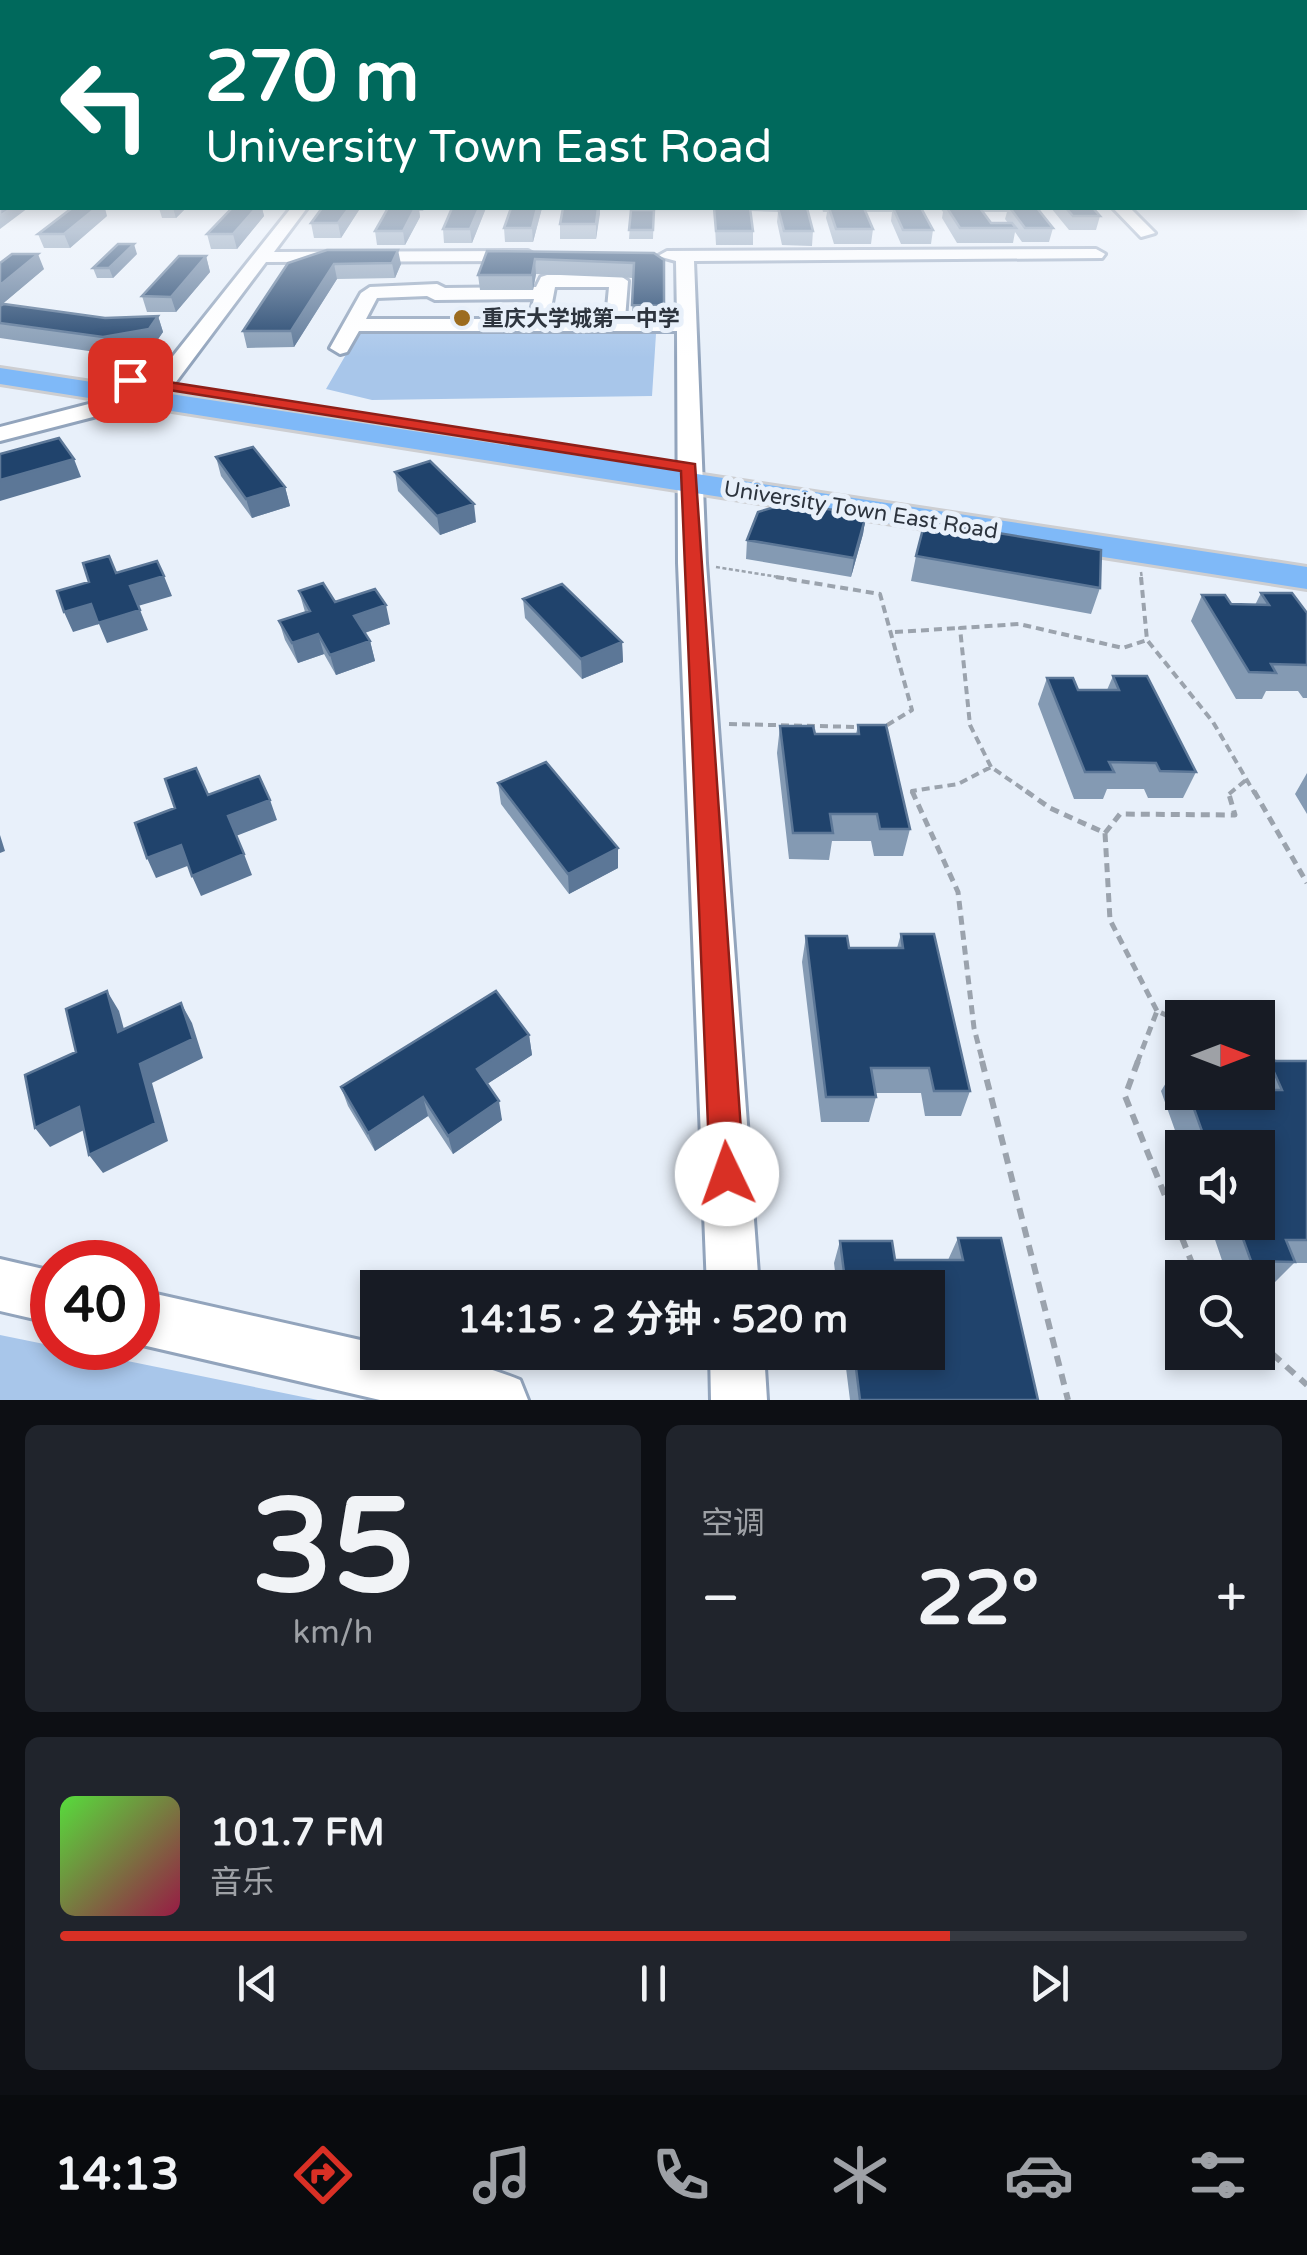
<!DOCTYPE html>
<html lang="zh">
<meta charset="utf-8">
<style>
:root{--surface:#171b24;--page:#20242c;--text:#f1f3f6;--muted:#9ea1a6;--line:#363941;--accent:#d93025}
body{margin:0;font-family:"Varela Round","Noto Sans SC",sans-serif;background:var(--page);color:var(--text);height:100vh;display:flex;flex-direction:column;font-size:38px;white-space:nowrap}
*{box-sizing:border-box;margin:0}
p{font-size:32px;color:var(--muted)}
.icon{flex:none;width:55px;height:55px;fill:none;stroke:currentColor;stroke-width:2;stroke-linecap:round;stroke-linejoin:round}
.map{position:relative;height:1400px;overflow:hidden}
.details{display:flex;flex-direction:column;gap:25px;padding:25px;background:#0d0f14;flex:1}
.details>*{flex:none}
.guide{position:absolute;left:0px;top:0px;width:1308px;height:210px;box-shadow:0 5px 15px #0003;background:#00695c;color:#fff;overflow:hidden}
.needle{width:65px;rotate:90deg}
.buttons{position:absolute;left:1165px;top:1000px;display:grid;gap:20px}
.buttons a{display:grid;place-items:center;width:110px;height:110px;border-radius:0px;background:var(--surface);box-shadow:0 5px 15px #0003;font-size:50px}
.speed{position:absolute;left:30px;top:1240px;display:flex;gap:20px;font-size:50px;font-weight:700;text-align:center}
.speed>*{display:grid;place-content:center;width:130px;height:130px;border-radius:50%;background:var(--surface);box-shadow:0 5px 15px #0003;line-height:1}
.speed .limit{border:15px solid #d22;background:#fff;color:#111}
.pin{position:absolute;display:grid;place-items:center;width:85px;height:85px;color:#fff;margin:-42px;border-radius:20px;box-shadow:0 5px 15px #0006}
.me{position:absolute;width:110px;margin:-55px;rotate:357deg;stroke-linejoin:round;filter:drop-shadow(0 0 8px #0008)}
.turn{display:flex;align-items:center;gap:35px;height:210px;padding:0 40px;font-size:45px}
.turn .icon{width:130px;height:130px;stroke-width:2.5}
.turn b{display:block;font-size:70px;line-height:85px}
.big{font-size:75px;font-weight:700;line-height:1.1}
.details .widget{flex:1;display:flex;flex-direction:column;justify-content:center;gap:15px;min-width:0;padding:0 35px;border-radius:15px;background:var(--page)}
.details .dial{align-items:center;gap:0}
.dial b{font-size:130px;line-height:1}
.song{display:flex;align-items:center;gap:30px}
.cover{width:120px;height:120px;border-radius:15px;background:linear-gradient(135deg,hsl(110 70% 55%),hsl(340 70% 35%))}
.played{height:10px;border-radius:5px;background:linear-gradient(90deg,var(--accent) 75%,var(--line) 75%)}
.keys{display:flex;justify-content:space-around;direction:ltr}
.heat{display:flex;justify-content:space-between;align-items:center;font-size:55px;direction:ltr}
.details .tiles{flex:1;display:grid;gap:25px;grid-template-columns:1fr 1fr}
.widget:last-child{grid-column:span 2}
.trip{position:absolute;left:360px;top:1270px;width:585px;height:100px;border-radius:0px;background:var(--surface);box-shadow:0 5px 15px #0003;font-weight:700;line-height:100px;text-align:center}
.dock{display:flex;height:160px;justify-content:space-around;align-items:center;background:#090b0e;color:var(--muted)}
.dock .icon{width:70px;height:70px}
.dock .on{color:var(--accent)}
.dock b{font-size:45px;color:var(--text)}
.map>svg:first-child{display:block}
</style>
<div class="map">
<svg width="1307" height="1400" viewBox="0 0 1307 1400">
<rect width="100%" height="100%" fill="#e8f0fa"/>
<path fill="#a8c6ea" d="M359,332L656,334L652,396L372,400L326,389Z
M0,1335L318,1400H0Z"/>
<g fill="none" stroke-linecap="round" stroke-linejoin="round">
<path fill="#83aad9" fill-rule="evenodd" d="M1305,196H1307V208H1304Z"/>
<defs>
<path id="minor" d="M291,208H307L274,252L528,251L537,256L528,261L266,262L170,390L155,401L0,441V427L139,391L154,380Z
M1113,208H1130L1155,233L1141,237Z
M1096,249L1105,254L1102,258L694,261L706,563L759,1288H707L678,563L677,331H359L347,352L340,354L330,348L361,293L370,287L437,284L445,288L536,287L541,277L547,275H619L628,281L625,319H677L676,261L658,256L667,251ZM555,287H609L606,319H549ZM427,296L435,300L534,299L529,319H366L377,298Z
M0,1259L52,1271V1323L0,1311Z
M138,1290L378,1344V1352C425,1352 476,1362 520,1380L528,1400H380L138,1344Z
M710,1352H764L767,1400H711Z"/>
<path id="major" d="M0,368L1307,567V589L0,384Z"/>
</defs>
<use href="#minor" stroke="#92a4bc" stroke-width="6"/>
<use href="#major" stroke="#cdced1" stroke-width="6"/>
<path stroke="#9ba3ad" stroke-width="2.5" stroke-dasharray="4 2.5" stroke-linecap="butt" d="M716,567L791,579
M1141,572L1142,579"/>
<path stroke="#9ba3ad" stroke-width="4" stroke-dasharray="8 5" stroke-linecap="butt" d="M776,577L880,594L912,710L884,727
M1141,577L1147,640L1213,722L1255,794
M895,632L960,628
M729,724L859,727
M991,767L970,725L960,628L1019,624L1123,648L1147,640
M913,794L912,791L958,784L991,767L1030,794
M1229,794L1246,780"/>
<path stroke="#9ba3ad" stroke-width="5" stroke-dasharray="9 6" stroke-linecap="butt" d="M912,791L958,892L974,1028L983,1063
M1026,791L1050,808L1105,833L1110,920L1157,1011
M1254,791L1307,883
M1105,833L1120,814L1235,815L1228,791
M1258,1055L1276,1063
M1137,1063L1157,1011L1182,1022"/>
<path stroke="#9ba3ad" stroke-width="6" stroke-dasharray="11 8" stroke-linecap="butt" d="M982,1061L1068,1400
M1138,1061L1125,1096L1198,1278
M1271,1061L1276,1063
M1258,1341L1307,1385"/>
<use href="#minor" fill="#fff" fill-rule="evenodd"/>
<use href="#major" fill="#7fb9f8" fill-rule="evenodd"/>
</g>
<path fill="#849ab3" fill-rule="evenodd" d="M159,208H186L176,218H162Z
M232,208H262L264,216L237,249H211L207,234Z
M388,208H425L423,211H419L420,217L405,245H377L375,231Z
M486,208L472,243H444L443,229Z
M542,208L533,242H505L504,228Z
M563,208H652L651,210H654L653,239H629L631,210L600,209L596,239H560V224Z
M714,208H799L813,231L812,246L782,245L777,222L778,212L750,211L753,231V245H716Z
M822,208H921L933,230L931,244H901L891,221L892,212H866L873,229L871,244H834L826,218L827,212H823Z
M940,208H1037L1053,228L1049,242H1022L1015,232L1013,243H957L942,218L943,212ZM983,212H1007L1005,219L1008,223H991Z
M1051,208H1093L1100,216L1096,230H1069Z
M359,210L341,238H314L311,223Z
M107,216L70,248H44L38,234Z
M327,250L401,264L395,278L337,279L294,347L247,348L243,331Z
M487,251L664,260V321H632L633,278L536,274L533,290H480L478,275Z
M137,254L113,278H97L93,268Z
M206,256L210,272L176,312H147L142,296Z
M0,263L44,269L0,306L105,318L158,316L163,332L154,345L109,354L0,338Z
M216,457L285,487L290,506L252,518L221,476Z
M395,472L476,522L440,535L398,491Z
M866,515L863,534L851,577L746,559L747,540Z
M916,556L1100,588L1091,614L911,581Z
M299,591L335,602L390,624L365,633L370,641L375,661L336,675L324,654L298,663L285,640L279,621L305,612Z
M1261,593L1307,613V698H1303L1298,691H1266L1262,699H1236L1191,621L1202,595L1231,604L1255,605Z
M523,599L622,642L623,662L582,679L525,618Z
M1113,676L1196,772L1183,798H1148L1144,789H1107L1103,799H1074L1038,704L1047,678L1078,690H1107Z
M858,725L910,829L903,856H874L871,841H832L829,860L789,859L777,753L780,726L815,734H856Z
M1307,773V814L1295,794Z
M498,783L618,848V868L569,894L501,804Z
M901,934L970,1091L961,1116H925L921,1093H875L876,1097L869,1122H821L802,962L806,936L849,948H897Z
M529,1035L532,1055L487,1084L502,1120L453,1154L428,1116L375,1151L348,1106L341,1087Z
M1269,1061H1307V1263H1294L1273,1284H1258V1278H1228L1209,1222H1258V1148H1182V1150L1161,1091L1177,1065L1182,1066V1092H1258V1076Z
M958,1238L1038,1400H850L844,1352H928V1288H837L834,1263L840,1241L895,1260H948Z"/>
<path fill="#5c7797" d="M2,178V195L0,196V179Z
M12,208H28L0,229V216Z
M96,208H105L107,216L70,248L64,234Z
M173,208H186L176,218Z
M256,208H262L264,216L237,249L233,234Z
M349,208H359V210L341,238L338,223Z
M415,208H419L420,217L405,245L403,231Z
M479,208H486L472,243L470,229Z
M537,208H542L533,242L532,228Z
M598,208H600V214L596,239V224Z
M134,244L137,254L113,278L109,268Z
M398,250L401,264L395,278L392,263Z
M38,254L44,269L0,306V285Z
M206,256L210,272L176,312L171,297Z
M535,259L536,274L533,290L532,275Z
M334,264L337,279L294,347L291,331Z
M158,316L163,332L154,345L109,354L103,337Z
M74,459L81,477L0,501V480Z
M285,487L290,506L252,518L246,499Z
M474,504L476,522L440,535L437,516Z
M866,515L863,534L851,577L854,558Z
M164,576L172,596L138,606L130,586Z
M91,604L140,610L148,630L107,643L99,624L73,632L64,612Z
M386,605L390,624L358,635L354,616Z
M318,634L324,654L298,663L292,643Z
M370,641L375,661L336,675L330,655Z
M622,642L623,662L582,679L581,659Z
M270,800L277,820L236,836L228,816Z
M0,835L5,851L0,853Z
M181,845L190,865L156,878L147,858Z
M618,848V868L569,894L568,874Z
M244,854L252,875L201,896L192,876Z
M107,991L119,1011L130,1051L118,1032Z
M181,1003L192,1023L203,1058L152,1083L168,1141L103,1173L89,1155L140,1064Z
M529,1035L532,1055L481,1088L477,1069Z
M423,1097L428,1116L375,1151L368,1133Z
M499,1101L502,1120L453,1154L448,1136Z
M79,1107L92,1126L50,1147L35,1128Z"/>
<path fill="#20436c" stroke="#5c7797" stroke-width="2.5" d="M2,164V178L0,179V166Z
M0,199H2V208H12L0,216Z
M72,208H96L64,234H38Z
M232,208H256L233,234H207Z
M322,208H349L338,223H311Z
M388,208H415L403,231H375Z
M452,208H479L470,229H443Z
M511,208H537L532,228H504Z
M563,208H598L596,224H560Z
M714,208H750L753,231H716Z
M778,208H807L813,231H784Z
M829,208H864L873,229H836Z
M893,208H921L933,230H903Z
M947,208H980L991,223H1012L1016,228H960Z
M1010,208H1037L1053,228H1025Z
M1066,208H1093L1100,216H1073Z
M631,210H654L653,230H629Z
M118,244H134L109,268H93Z
M327,250H398L392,263L334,264L291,331H243L288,263Z
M487,251L654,253L664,260V306L632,305L634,263L535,259L532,275H478Z
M12,254H38L0,285V263Z
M179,256H206L171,297L142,296Z
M4,304L105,318L158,316L149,329L103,337L0,323V306Z
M59,438L74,459L0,480V454Z
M253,447L285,487L246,499L216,457Z
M430,461L474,504L437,516L395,472Z
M788,503L866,515L854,558L747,540L758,512Z
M925,521L1101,550L1100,588L916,556Z
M109,556L116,573L157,561L164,576L130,586L140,610L98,623L91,604L64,612L57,591L89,582L83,563Z
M323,583L335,602L375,589L386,605L354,616L370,641L330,655L318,634L292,643L279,621L310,611L299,591Z
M562,584L622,642L581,659L523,599Z
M1261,593H1292L1307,613V665L1271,664L1276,673L1249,672L1202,595H1225L1231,604L1269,605Z
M1113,676H1147L1196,772L1160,771L1156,763L1109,762L1114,772H1085L1047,678H1073L1078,690H1119Z
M858,725H886L910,829H880L877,814H830L833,833H793L780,726H813L815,734H859Z
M546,762L618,848L568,874L498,783Z
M196,768L208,795L259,776L270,800L228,816L244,854L192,876L181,845L147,858L135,823L175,808L165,779Z
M901,934H934L970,1091H934L929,1068H871L876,1097H826L806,936H847L849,948H903Z
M107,991L118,1032L181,1003L193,1039L140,1064L156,1123L89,1155L79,1107L35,1128L25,1075L76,1052L66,1009Z
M496,991L529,1035L477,1069L499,1101L448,1136L423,1097L368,1133L341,1087Z
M1269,1061H1307V1240H1286L1295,1262L1251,1261L1237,1222H1258V1148H1208L1188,1092H1258V1090H1282Z
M1177,1065L1182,1066V1079Z
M958,1238H1001L1038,1400H860L854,1352H928V1288H846L840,1241H892L895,1260H963Z"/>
<linearGradient id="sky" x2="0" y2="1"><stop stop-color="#7fb0e2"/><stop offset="0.45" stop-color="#f5f8fd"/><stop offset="1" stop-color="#f5f8fd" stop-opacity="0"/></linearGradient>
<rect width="1307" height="358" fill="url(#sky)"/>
<path fill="#d93025" stroke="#8d1f18" stroke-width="2.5" d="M130,376L695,464L744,1174L739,1186L727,1191L715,1186L710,1174L681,471L125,383L122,380Z"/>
<circle fill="#9c6c1f" stroke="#e8f0fa" stroke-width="4" cx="462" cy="318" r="10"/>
<g text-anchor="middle" stroke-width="10" stroke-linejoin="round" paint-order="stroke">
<g font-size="22" font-weight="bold" fill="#2d343e" stroke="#e8f0fa" text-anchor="start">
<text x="482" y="326">重庆大学城第一中学</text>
</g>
<g font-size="22" fill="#2d343e" stroke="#e8f0fa">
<text transform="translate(861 509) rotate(9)" y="8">University Town East Road</text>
</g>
</g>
</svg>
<div class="buttons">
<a><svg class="needle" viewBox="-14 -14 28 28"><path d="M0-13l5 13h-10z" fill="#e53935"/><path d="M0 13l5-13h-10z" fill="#9ea1a6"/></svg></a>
<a><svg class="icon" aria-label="sound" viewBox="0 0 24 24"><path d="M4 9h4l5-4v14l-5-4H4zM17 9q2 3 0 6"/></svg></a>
<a><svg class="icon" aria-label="search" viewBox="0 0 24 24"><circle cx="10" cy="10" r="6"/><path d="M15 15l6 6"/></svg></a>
</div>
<div class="speed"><div class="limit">40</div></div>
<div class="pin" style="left:130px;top:380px;background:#d93025"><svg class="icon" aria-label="arrive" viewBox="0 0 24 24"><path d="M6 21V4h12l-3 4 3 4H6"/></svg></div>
<svg class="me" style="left:727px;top:1174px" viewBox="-20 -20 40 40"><circle r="19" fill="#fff"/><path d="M0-13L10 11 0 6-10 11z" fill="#d93025"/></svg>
<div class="trip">14:15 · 2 分钟 · 520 m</div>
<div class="guide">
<div class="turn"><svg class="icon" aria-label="left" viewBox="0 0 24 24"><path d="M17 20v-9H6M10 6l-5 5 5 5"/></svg><div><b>270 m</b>University Town East Road</div></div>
</div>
</div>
<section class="details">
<div class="tiles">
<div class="widget dial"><b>35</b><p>km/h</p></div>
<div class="widget"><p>空调</p>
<div class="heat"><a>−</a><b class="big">22°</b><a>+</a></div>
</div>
<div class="widget">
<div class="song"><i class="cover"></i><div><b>101.7 FM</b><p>音乐</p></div></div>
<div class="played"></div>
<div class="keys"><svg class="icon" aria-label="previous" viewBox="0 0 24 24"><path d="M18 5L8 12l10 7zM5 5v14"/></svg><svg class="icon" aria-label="pause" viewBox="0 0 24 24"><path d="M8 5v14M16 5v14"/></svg><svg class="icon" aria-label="next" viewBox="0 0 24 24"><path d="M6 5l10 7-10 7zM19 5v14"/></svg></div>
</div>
</div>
</section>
<nav class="dock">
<b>14:13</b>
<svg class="icon on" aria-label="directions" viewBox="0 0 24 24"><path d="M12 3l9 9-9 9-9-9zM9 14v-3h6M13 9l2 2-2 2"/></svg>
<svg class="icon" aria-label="music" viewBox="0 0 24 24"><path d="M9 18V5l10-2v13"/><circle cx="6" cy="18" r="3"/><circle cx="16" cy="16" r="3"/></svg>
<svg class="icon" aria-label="phone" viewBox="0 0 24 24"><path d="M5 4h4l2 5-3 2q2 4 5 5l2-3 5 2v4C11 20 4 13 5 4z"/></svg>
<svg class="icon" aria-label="climate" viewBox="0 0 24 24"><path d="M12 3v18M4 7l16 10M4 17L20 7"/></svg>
<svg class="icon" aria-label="car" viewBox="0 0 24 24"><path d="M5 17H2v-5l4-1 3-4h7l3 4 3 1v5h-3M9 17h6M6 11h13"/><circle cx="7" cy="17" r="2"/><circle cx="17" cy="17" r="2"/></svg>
<svg class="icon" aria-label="filters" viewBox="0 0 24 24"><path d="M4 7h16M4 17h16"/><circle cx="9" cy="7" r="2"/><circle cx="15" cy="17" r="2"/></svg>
</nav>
